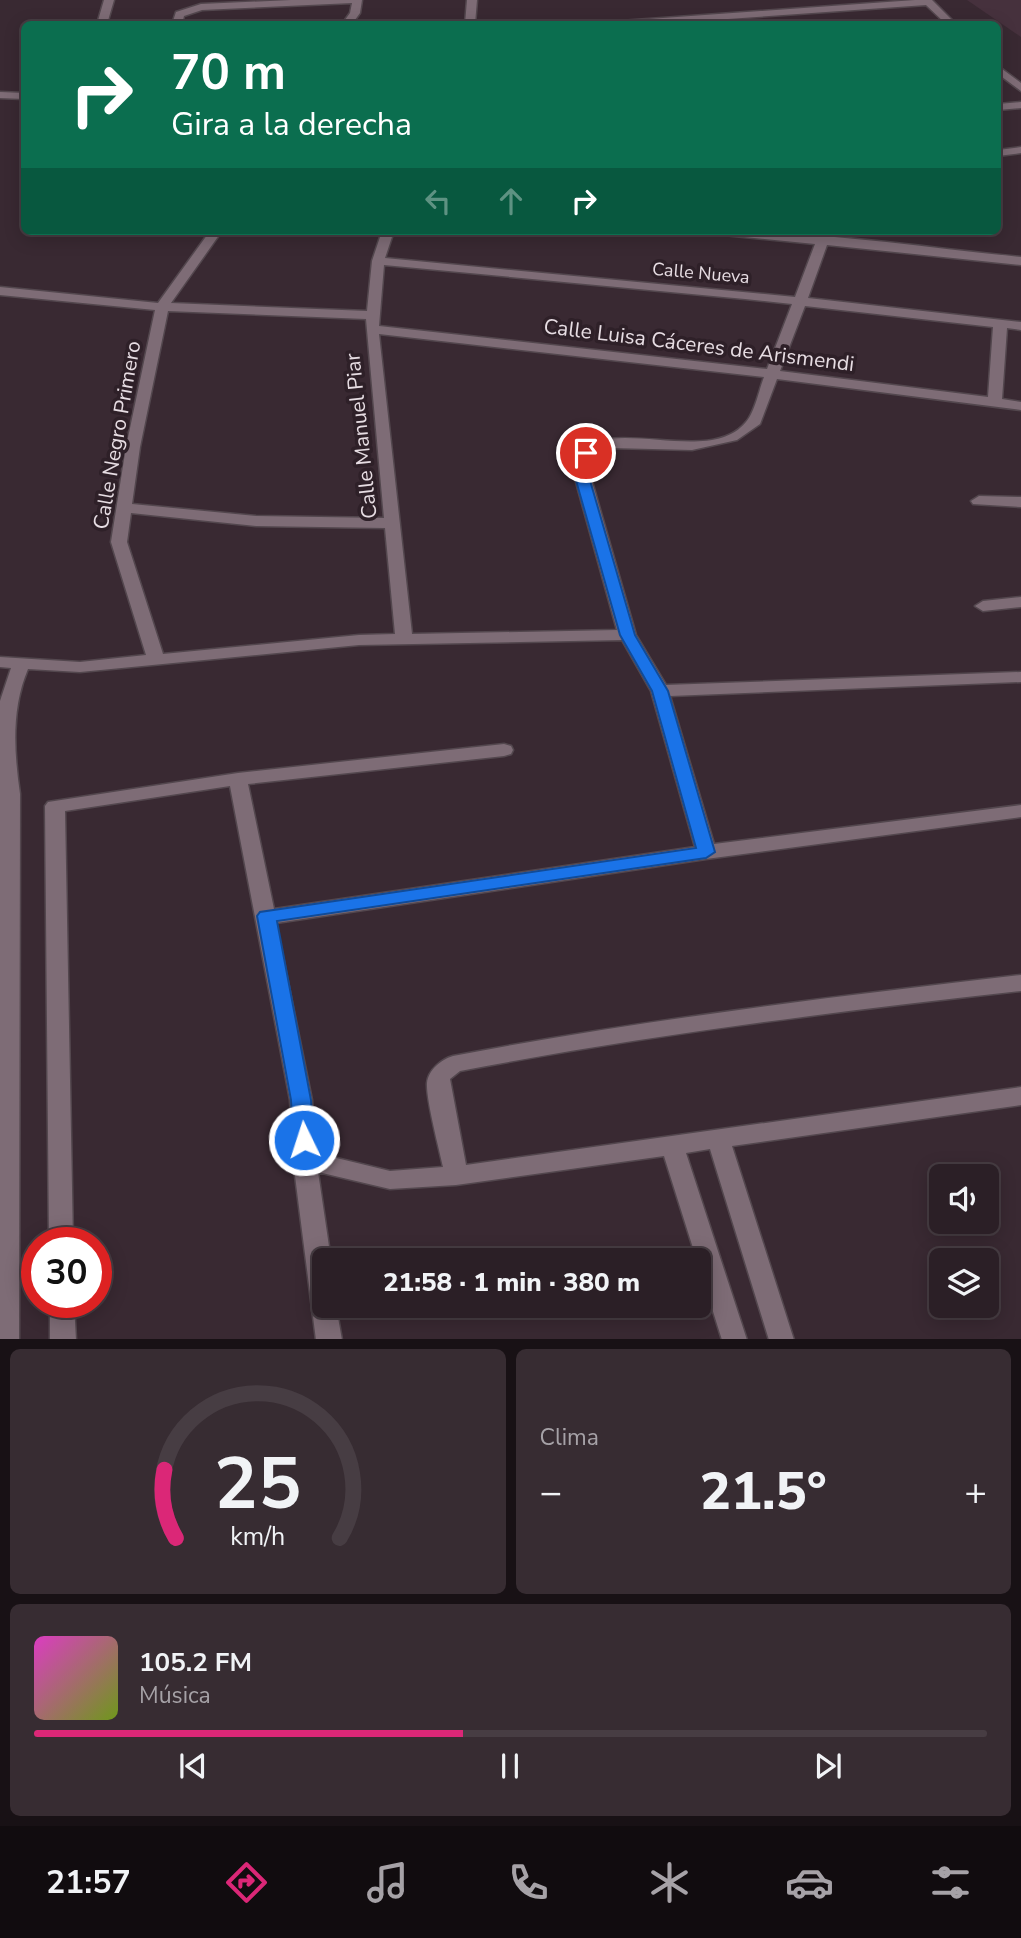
<!DOCTYPE html>
<html lang="es">
<meta charset="utf-8">
<style>
:root{--surface:#2b1f26;--page:#372c32;--text:#f1f3f6;--muted:#a6a2a7;--line:#473d43;--accent:#db2777}
body{margin:0;font-family:"Nunito Sans",sans-serif;background:var(--page);color:var(--text);height:100vh;display:flex;flex-direction:column;font-size:26px;white-space:nowrap}
*{box-sizing:border-box;margin:0}
p{font-size:23px;color:var(--muted)}
.icon{flex:none;width:38px;height:38px;fill:none;stroke:currentColor;stroke-width:2;stroke-linecap:round;stroke-linejoin:round}
.map{position:relative;height:1339px;overflow:hidden}
.drawer{display:flex;flex-direction:column;gap:10px;padding:10px;background:#181115;flex:1}
.drawer>*{flex:none}
.hud{position:absolute;left:21px;top:21px;width:980px;height:214px;border-radius:10px;box-shadow:0 4px 18px #0003,0 0 0 2px var(--line);background:#0b6e4f;color:#fff;overflow:hidden}
.controls{position:absolute;left:929px;top:1164px;display:grid;gap:14px}
.controls a{display:grid;place-items:center;width:70px;height:70px;border-radius:10px;background:var(--surface);box-shadow:0 4px 18px #0003,0 0 0 2px var(--line);font-size:35px}
.speed{position:absolute;left:21px;top:1227px;display:flex;gap:14px;font-size:35px;font-weight:700;text-align:center}
.speed>*{display:grid;place-content:center;width:91px;height:91px;border-radius:50%;background:var(--surface);box-shadow:0 4px 18px #0003,0 0 0 2px var(--line);line-height:1}
.speed .limit{border:10px solid #d22;background:#fff;color:#111}
.pin{position:absolute;display:grid;place-items:center;width:60px;height:60px;color:#fff;margin:-30px;border:4px solid #fff;border-radius:50%;box-shadow:0 2px 7px #0007}
.me{position:absolute;width:77px;margin:-38px;rotate:356deg;stroke-linejoin:round;filter:drop-shadow(0 0 5px #0008)}
.turn{display:flex;align-items:center;gap:24px;height:147px;padding:0 35px;font-size:32px}
.turn .icon{width:91px;height:91px;stroke-width:2.5}
.turn b{display:block;font-size:49px;line-height:60px}
.lanes{display:flex;align-items:center;height:66px;padding:0 35px;background:#0003;justify-content:center;gap:35px;direction:ltr}
.lanes .off{opacity:.35}
.big{font-size:52px;font-weight:800;line-height:1.1}
.drawer .widget{flex:1;display:flex;flex-direction:column;justify-content:center;gap:10px;min-width:0;padding:0 24px;border-radius:10px;background:var(--page)}
.drawer .dial{align-items:center;gap:0}
.dial svg{height:182px;overflow:visible;fill:none;stroke:var(--line);stroke-width:7;stroke-linecap:round;text-anchor:middle}
.dial text{fill:var(--text);stroke:none}
.song{display:flex;align-items:center;gap:21px}
.cover{width:84px;height:84px;border-radius:10px;background:linear-gradient(135deg,hsl(310 70% 55%),hsl(80 70% 35%))}
.played{height:7px;border-radius:4px;background:linear-gradient(90deg,var(--accent) 45%,var(--line) 45%)}
.keys{display:flex;justify-content:space-around;direction:ltr}
.heat{display:flex;justify-content:space-between;align-items:center;font-size:38px;direction:ltr}
.drawer .tiles{flex:1;display:grid;gap:10px;grid-template-columns:1fr 1fr}
.widget:last-child{grid-column:span 2}
.trip{position:absolute;left:312px;top:1248px;width:399px;height:70px;border-radius:10px;background:var(--surface);box-shadow:0 4px 18px #0003,0 0 0 2px var(--line);font-weight:800;line-height:70px;text-align:center}
.dock{display:flex;height:112px;justify-content:space-around;align-items:center;background:#110c0f;color:var(--muted)}
.dock .icon{width:49px;height:49px}
.dock .on{color:var(--accent)}
.dock b{font-size:32px;color:var(--text)}
.map>svg:first-child{display:block}
</style>
<div class="map">
<svg width="1021" height="1340" viewBox="0 0 1021 1340">
<rect width="100%" height="100%" fill="#392932"/>
<path fill="#46313d" d="M967,0H1021V37Z"/>
<g fill="none" stroke-linecap="round" stroke-linejoin="round">
<defs>
<path id="street" d="M104,0H114L107,24H97Z
M291,0H362L360,13L352,24H342L350,13L352,3L202,10L184,16L182,24H172L176,12L201,4Z
M467,0H477L475,24H465Z
M915,0H932L956,24H946L926,5L656,24H616L621,21Z
M998,66L1021,83V91L998,74Z
M0,92L24,93V99L0,98Z
M1021,102V108L998,110V104Z
M1021,147V153L998,156V150Z
M210,231H222L171,303L367,311L372,261L382,231H394L385,258L795,297L815,244L724,235L718,231C819,231 920,247 1021,257V265L827,245L808,298L1021,322V330L1007,328L1002,399L1021,402V410L777,379L760,424L737,440L692,450L612,448L591,457L587,464L636,635L666,685L1021,672V682L670,696L714,844L1021,805V817L706,859L276,923L312,1100L316,1153L390,1171L443,1167C439,1148 426,1100 427,1083C428,1070 442,1059 453,1056C641,1020 831,997 1021,975V991C833,1012 646,1035 460,1071L450,1079L466,1165L1021,1087V1105L732,1146L794,1340H769L710,1149L686,1153L747,1340H722L664,1156L456,1185L390,1189L318,1172L331,1260H324V1306H336L342,1340H316L293,1160L290,1100L230,786L65,811L73,1242H49L45,806L48,802L238,773L504,744L511,746L513,750L511,754L504,756L248,784L274,909L695,847L651,691L622,640L359,645L80,672L28,669C11,709 14,752 20,794L19,1340H0V701L11,668L0,667V657L80,662L146,655L111,542L126,447L155,310L0,295V287L158,303ZM384,265L745,299L792,304L767,369L379,326ZM805,306L993,327L988,397L780,371ZM168,311L366,319L384,518L256,516L132,504L140,447ZM379,334L764,377C759,390 755,412 746,422C710,466 616,417 580,451C577,454 574,460 571,464L617,630L412,634ZM131,513L256,526L385,528L395,634L359,635L163,654L127,542Z
M979,496L1021,497V507L973,504L971,501Z
M1021,597V607L983,611L975,606L983,601Z
M50,1302H74L76,1340H50Z"/>
</defs>
<use href="#street" stroke="#53474e" stroke-width="3"/>
<use href="#street" fill="#7e6c76" fill-rule="evenodd"/>
</g>
<path fill="#1a73e8" stroke="#114b97" stroke-width="2" d="M586,449L592,453L586,464L587,470L635,635L668,691L715,852L706,858L277,921L311,1100L314,1140L311,1146L304,1148L296,1146L293,1140L291,1100L257,916L260,912L696,848L652,691L620,635L573,470L572,464L581,450Z"/>
<g text-anchor="middle" stroke-width="7" stroke-linejoin="round" paint-order="stroke">
<g font-size="18" fill="#e7dde3" stroke="#2e2028">
<text transform="translate(701 273) rotate(5)" y="6">Calle Nueva</text>
</g>
<g font-size="21" fill="#e7dde3" stroke="#2e2028">
<text transform="translate(699 345) rotate(7)" y="7">Calle Luisa Cáceres de Arismendi</text>
<text transform="translate(117 435) rotate(-80)" y="7">Calle Negro Primero</text>
<text transform="translate(361 436) rotate(-96)" y="7">Calle Manuel Piar</text>
</g>
</g>
</svg>
<div class="controls">
<a><svg class="icon" aria-label="sound" viewBox="0 0 24 24"><path d="M4 9h4l5-4v14l-5-4H4zM17 9q2 3 0 6"/></svg></a>
<a><svg class="icon" aria-label="layers" viewBox="0 0 24 24"><path d="M12 4l9 5-9 5-9-5zM3 14l9 5 9-5"/></svg></a>
</div>
<div class="speed"><div class="limit">30</div></div>
<div class="pin" style="left:586px;top:453px;background:#d93025"><svg class="icon" aria-label="arrive" viewBox="0 0 24 24"><path d="M6 21V4h12l-3 4 3 4H6"/></svg></div>
<svg class="me" style="left:304px;top:1140px" viewBox="-20 -20 40 40"><circle r="17" fill="#1a73e8" stroke="#fff" stroke-width="3"/><path d="M0-11L8 9 0 5-8 9z" fill="#fff"/></svg>
<div class="trip">21:58 · 1 min · 380 m</div>
<div class="hud">
<div class="turn"><svg class="icon" aria-label="right" viewBox="0 0 24 24"><path d="M7 20v-9h11M14 6l5 5-5 5"/></svg><div><b>70 m</b>Gira a la derecha</div></div>
<div class="lanes"><svg class="icon off" aria-label="left" viewBox="0 0 24 24"><path d="M17 20v-9H6M10 6l-5 5 5 5"/></svg><svg class="icon off" aria-label="ahead" viewBox="0 0 24 24"><path d="M12 20V5M6 11l6-6 6 6"/></svg><svg class="icon" aria-label="right" viewBox="0 0 24 24"><path d="M7 20v-9h11M14 6l5 5-5 5"/></svg></div>
</div>
</div>
<section class="drawer">
<div class="tiles">
<div class="widget dial"><svg viewBox="0 0 100 80">
<path d="M14 69A42 42 0 1 1 86 69"/>
<path d="M14 69A42 42 0 0 1 9 39" stroke="#db2777"/>
<text x="50" y="56" font-size="32" font-weight="700">25</text>
<text x="50" y="72" font-size="11">km/h</text>
</svg></div>
<div class="widget"><p>Clima</p>
<div class="heat"><a>−</a><b class="big">21.5°</b><a>+</a></div>
</div>
<div class="widget">
<div class="song"><i class="cover"></i><div><b>105.2 FM</b><p>Música</p></div></div>
<div class="played"></div>
<div class="keys"><svg class="icon" aria-label="previous" viewBox="0 0 24 24"><path d="M18 5L8 12l10 7zM5 5v14"/></svg><svg class="icon" aria-label="pause" viewBox="0 0 24 24"><path d="M8 5v14M16 5v14"/></svg><svg class="icon" aria-label="next" viewBox="0 0 24 24"><path d="M6 5l10 7-10 7zM19 5v14"/></svg></div>
</div>
</div>
</section>
<nav class="dock">
<b>21:57</b>
<svg class="icon on" aria-label="directions" viewBox="0 0 24 24"><path d="M12 3l9 9-9 9-9-9zM9 14v-3h6M13 9l2 2-2 2"/></svg>
<svg class="icon" aria-label="music" viewBox="0 0 24 24"><path d="M9 18V5l10-2v13"/><circle cx="6" cy="18" r="3"/><circle cx="16" cy="16" r="3"/></svg>
<svg class="icon" aria-label="phone" viewBox="0 0 24 24"><path d="M5 4h4l2 5-3 2q2 4 5 5l2-3 5 2v4C11 20 4 13 5 4z"/></svg>
<svg class="icon" aria-label="climate" viewBox="0 0 24 24"><path d="M12 3v18M4 7l16 10M4 17L20 7"/></svg>
<svg class="icon" aria-label="car" viewBox="0 0 24 24"><path d="M5 17H2v-5l4-1 3-4h7l3 4 3 1v5h-3M9 17h6M6 11h13"/><circle cx="7" cy="17" r="2"/><circle cx="17" cy="17" r="2"/></svg>
<svg class="icon" aria-label="filters" viewBox="0 0 24 24"><path d="M4 7h16M4 17h16"/><circle cx="9" cy="7" r="2"/><circle cx="15" cy="17" r="2"/></svg>
</nav>
